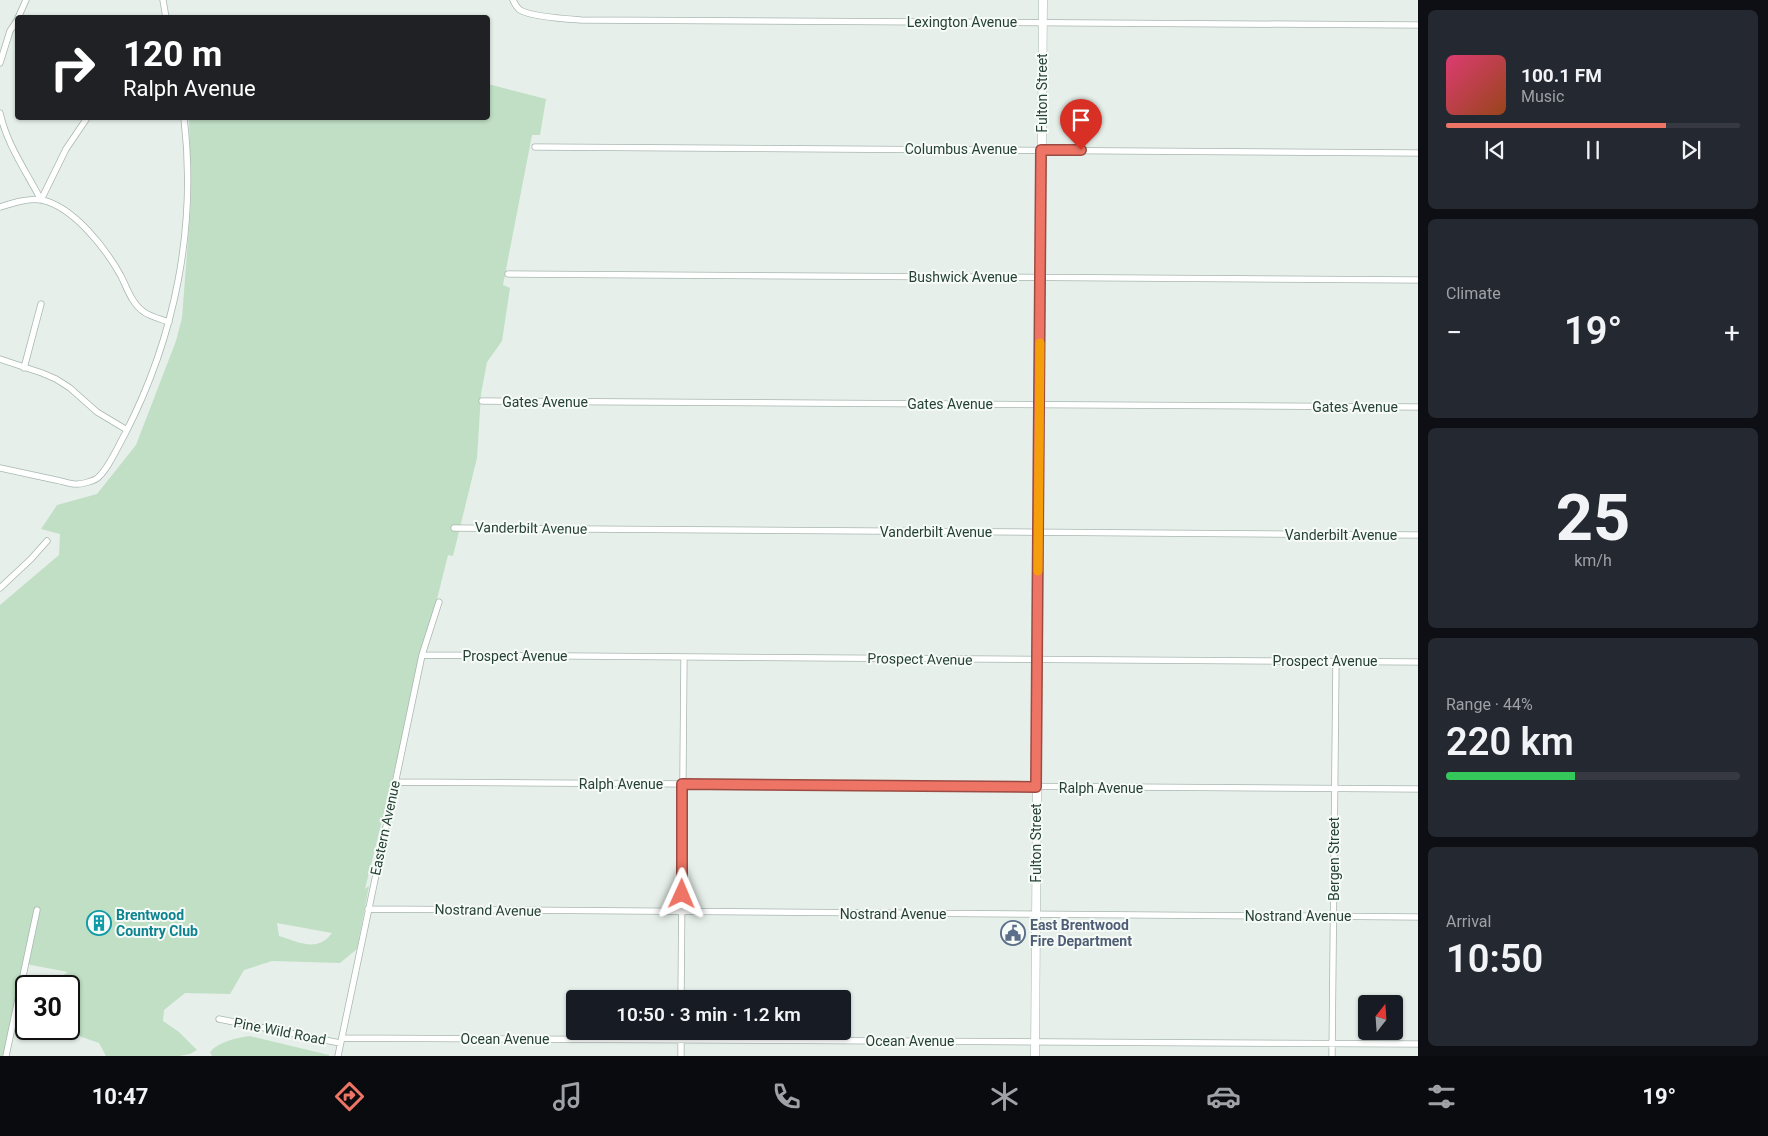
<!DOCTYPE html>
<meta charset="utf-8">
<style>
:root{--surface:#171b24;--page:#242831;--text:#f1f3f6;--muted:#9ea1a6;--line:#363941;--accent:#ee7465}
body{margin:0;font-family:Roboto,sans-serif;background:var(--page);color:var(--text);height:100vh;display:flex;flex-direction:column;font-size:19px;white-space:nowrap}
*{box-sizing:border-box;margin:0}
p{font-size:16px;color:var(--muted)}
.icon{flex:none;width:28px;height:28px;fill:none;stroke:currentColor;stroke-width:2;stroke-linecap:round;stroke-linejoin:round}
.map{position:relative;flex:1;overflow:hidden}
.details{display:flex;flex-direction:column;gap:10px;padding:10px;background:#0d0f14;width:350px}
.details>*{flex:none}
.guide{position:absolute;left:15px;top:15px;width:475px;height:105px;border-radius:5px;box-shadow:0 1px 4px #0004;background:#202124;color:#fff;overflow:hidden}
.needle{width:32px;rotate:17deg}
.tools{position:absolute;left:1358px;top:995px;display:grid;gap:10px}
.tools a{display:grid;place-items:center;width:45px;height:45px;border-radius:5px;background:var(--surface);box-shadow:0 1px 4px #0004;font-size:25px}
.speed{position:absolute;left:15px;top:975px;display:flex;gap:10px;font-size:25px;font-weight:700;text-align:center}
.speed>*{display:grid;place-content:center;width:65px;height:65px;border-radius:50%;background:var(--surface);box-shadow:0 1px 4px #0004;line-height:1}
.speed .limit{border:2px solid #111;border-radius:8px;background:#fff;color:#111}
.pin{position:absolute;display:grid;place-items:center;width:42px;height:42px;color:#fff;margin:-51px -21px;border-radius:50% 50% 50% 0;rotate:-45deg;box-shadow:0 0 5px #0007}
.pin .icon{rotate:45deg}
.me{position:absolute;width:55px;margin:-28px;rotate:1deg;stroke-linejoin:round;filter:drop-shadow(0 0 4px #0008)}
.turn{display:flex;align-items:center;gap:18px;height:105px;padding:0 25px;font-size:22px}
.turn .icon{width:65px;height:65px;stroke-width:2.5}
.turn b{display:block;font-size:35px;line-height:42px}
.big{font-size:38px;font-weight:600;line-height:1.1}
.details .card{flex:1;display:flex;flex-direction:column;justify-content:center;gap:8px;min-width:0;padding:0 18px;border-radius:8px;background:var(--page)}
.details .dial{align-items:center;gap:0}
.dial b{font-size:65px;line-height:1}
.song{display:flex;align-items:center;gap:15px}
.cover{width:60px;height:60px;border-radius:8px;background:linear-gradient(135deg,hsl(340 70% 55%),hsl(20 70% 35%))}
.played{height:5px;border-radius:2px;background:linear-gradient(90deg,var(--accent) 75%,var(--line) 75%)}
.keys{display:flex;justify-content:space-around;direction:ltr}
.heat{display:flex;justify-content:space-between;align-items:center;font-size:28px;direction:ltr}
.charge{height:8px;border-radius:4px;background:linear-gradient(90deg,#34c759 44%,var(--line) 0)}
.trip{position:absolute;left:566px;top:990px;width:285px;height:50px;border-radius:5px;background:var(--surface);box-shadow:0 1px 4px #0004;font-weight:600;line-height:50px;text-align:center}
.tab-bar{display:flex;height:80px;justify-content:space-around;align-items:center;background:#090b0e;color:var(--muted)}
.tab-bar .icon{width:35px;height:35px}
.tab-bar .current{color:var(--accent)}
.tab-bar b{font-size:22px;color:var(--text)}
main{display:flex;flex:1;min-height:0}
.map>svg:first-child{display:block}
</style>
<main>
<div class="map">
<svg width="1418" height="1056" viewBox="0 0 1418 1056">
<rect width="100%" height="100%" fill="#e6efea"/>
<path fill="#c0dfc4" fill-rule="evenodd" d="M488,84L546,99L540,135H532L503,285L510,288L502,341L487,362L481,394L477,458L453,556L448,555L365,889L369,886L357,949L340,963L272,961L244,970L230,994L185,993L164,1010L163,1021L179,1032L197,1050L190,1054L179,1056H106L99,1043L59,1029H69V986H47L68,972L26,964L4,1056H0V605L59,555L60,534L41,529L57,505L97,494L136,445L176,341L182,318L191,201L189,118H488ZM277,923L332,933C317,953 299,942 279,936Z
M250,1036L329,1055V1056H212L210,1052C219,1041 237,1038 250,1036Z"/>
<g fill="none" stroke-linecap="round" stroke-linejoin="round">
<defs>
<path id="street" d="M163,0L166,18
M513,0C515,4 516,7 520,10C532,17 567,19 581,20L1418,25
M18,18L26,0
M0,63L10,31L18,19
M0,113C7,145 26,171 41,200
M535,147L1418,153
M41,200L66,149L87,118
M0,207C13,203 28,198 42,200C74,207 106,249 121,276C127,288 132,304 144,312C151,317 161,319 169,322
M508,274L1418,280
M0,359L42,373L56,379L70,388L97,412L127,430
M24,368L41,304
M482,401L1418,407
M0,468C19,472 37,476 56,480C63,481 71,485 78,484C82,484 93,481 96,479C107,472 118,446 125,434C175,337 197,227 184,118
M454,528L1418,535
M0,588L31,559L47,541
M422,655L1418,662
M395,782L1418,789
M368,909L1418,917
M681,999L684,657
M219,1019L340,1043
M342,1038L1418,1044
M6,1056L37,910
M338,1056L422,655L439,602
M681,1056V1031
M1332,1056L1336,661"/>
<path id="secondary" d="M1035,1056L1043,0"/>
</defs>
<use href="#street" stroke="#a8b7b0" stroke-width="7"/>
<use href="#secondary" stroke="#a5bab0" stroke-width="9"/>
<use href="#street" stroke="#fff" stroke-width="5.5"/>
<use href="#secondary" stroke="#fff" stroke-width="8"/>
</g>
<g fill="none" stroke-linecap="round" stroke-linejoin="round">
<defs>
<path id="route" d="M682,894V784L1036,787L1041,150H1081"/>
</defs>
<use href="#route" stroke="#9b4b42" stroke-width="12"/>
<use href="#route" stroke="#ee7465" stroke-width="9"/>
<path stroke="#f59e0b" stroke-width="9" d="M1038,571L1040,343"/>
</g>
<defs>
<symbol id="building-ring" viewBox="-11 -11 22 22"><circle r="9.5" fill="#f7fbf8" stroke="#0f9aa8" stroke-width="1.5"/><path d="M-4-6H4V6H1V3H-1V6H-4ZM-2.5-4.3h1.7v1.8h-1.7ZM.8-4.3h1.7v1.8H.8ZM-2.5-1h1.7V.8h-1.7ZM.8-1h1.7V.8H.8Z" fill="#0f9aa8"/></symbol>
<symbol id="civic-ring" viewBox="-11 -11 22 22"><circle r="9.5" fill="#f7fbf8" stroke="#5c6f8a" stroke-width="1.5"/><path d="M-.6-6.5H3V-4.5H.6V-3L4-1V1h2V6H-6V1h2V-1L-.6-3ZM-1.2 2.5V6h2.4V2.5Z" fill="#5c6f8a"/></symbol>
</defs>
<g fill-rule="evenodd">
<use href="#building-ring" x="85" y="909" width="28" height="28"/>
<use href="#civic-ring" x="999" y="919" width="28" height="28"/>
</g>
<g text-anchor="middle" stroke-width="4" stroke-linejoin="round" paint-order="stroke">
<g font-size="14" fill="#254136" stroke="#f7fbf8">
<text x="962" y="27">Lexington Avenue</text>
<text transform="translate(1042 93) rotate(-90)" y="5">Fulton Street</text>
<text x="961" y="154">Columbus Avenue</text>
<text x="963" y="282">Bushwick Avenue</text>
<text x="545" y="407">Gates Avenue</text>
<text x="950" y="409">Gates Avenue</text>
<text x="1355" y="412">Gates Avenue</text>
<text transform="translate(531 528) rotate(1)" y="5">Vanderbilt Avenue</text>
<text x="936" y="537">Vanderbilt Avenue</text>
<text x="1341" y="540">Vanderbilt Avenue</text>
<text x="515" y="661">Prospect Avenue</text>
<text transform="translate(920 659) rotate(1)" y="5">Prospect Avenue</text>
<text x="1325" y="666">Prospect Avenue</text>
<text x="621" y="789">Ralph Avenue</text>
<text x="1101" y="793">Ralph Avenue</text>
<text transform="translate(385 828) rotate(-78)" y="5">Eastern Avenue</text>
<text transform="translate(1036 843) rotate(-90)" y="5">Fulton Street</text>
<text transform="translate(1334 859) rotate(-90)" y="5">Bergen Street</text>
<text transform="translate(488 910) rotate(1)" y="5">Nostrand Avenue</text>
<text x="893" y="919">Nostrand Avenue</text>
<text x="1298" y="921">Nostrand Avenue</text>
<text transform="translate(280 1031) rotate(11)" y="5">Pine Wild Road</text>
<text x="505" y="1044">Ocean Avenue</text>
<text x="910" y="1046">Ocean Avenue</text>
</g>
<g font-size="14" font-weight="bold" fill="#0d838f" stroke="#f7fbf8" text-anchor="start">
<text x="116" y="920">Brentwood<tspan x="116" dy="16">Country Club</tspan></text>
</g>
<g font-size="14" font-weight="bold" fill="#4e5e75" stroke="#f7fbf8" text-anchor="start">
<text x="1030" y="930">East Brentwood<tspan x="1030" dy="16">Fire Department</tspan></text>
</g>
</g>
</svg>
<div class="tools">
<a><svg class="needle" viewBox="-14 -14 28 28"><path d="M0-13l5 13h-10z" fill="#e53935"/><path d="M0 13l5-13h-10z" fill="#9ea1a6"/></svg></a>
</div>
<div class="speed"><div class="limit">30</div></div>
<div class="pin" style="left:1081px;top:150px;background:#d93025"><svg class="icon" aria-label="arrive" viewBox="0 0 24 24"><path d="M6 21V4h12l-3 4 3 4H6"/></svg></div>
<svg class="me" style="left:682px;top:894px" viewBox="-20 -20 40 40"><path d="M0-17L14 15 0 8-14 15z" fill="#ee7465" stroke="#fff" stroke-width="4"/></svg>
<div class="trip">10:50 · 3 min · 1.2 km</div>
<div class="guide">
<div class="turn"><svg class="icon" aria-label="right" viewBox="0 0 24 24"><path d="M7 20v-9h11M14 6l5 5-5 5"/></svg><div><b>120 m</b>Ralph Avenue</div></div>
</div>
</div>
<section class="details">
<div class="card">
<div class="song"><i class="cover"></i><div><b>100.1 FM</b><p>Music</p></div></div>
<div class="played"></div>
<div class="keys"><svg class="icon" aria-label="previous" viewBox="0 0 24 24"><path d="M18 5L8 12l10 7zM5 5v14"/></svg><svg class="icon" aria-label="pause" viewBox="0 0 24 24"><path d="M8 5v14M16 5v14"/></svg><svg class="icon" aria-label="next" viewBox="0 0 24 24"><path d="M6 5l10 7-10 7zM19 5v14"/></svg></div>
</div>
<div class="card"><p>Climate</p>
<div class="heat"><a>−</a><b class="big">19°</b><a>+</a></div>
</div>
<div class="card dial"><b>25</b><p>km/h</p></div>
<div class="card"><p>Range · 44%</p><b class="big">220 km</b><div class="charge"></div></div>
<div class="card"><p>Arrival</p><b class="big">10:50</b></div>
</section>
</main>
<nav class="tab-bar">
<b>10:47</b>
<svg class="icon current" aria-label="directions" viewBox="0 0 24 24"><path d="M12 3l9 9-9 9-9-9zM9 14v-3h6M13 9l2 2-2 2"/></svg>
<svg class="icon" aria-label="music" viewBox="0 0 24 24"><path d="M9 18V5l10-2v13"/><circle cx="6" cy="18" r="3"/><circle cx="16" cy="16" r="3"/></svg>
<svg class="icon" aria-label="phone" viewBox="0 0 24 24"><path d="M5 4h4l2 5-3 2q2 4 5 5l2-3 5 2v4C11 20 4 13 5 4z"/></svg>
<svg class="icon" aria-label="climate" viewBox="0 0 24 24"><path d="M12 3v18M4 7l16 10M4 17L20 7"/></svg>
<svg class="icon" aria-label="car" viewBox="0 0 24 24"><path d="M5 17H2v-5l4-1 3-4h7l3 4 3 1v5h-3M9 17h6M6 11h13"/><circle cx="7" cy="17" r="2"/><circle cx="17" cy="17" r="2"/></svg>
<svg class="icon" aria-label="filters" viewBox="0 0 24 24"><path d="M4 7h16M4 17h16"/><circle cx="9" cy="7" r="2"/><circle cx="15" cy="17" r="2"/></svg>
<b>19°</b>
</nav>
